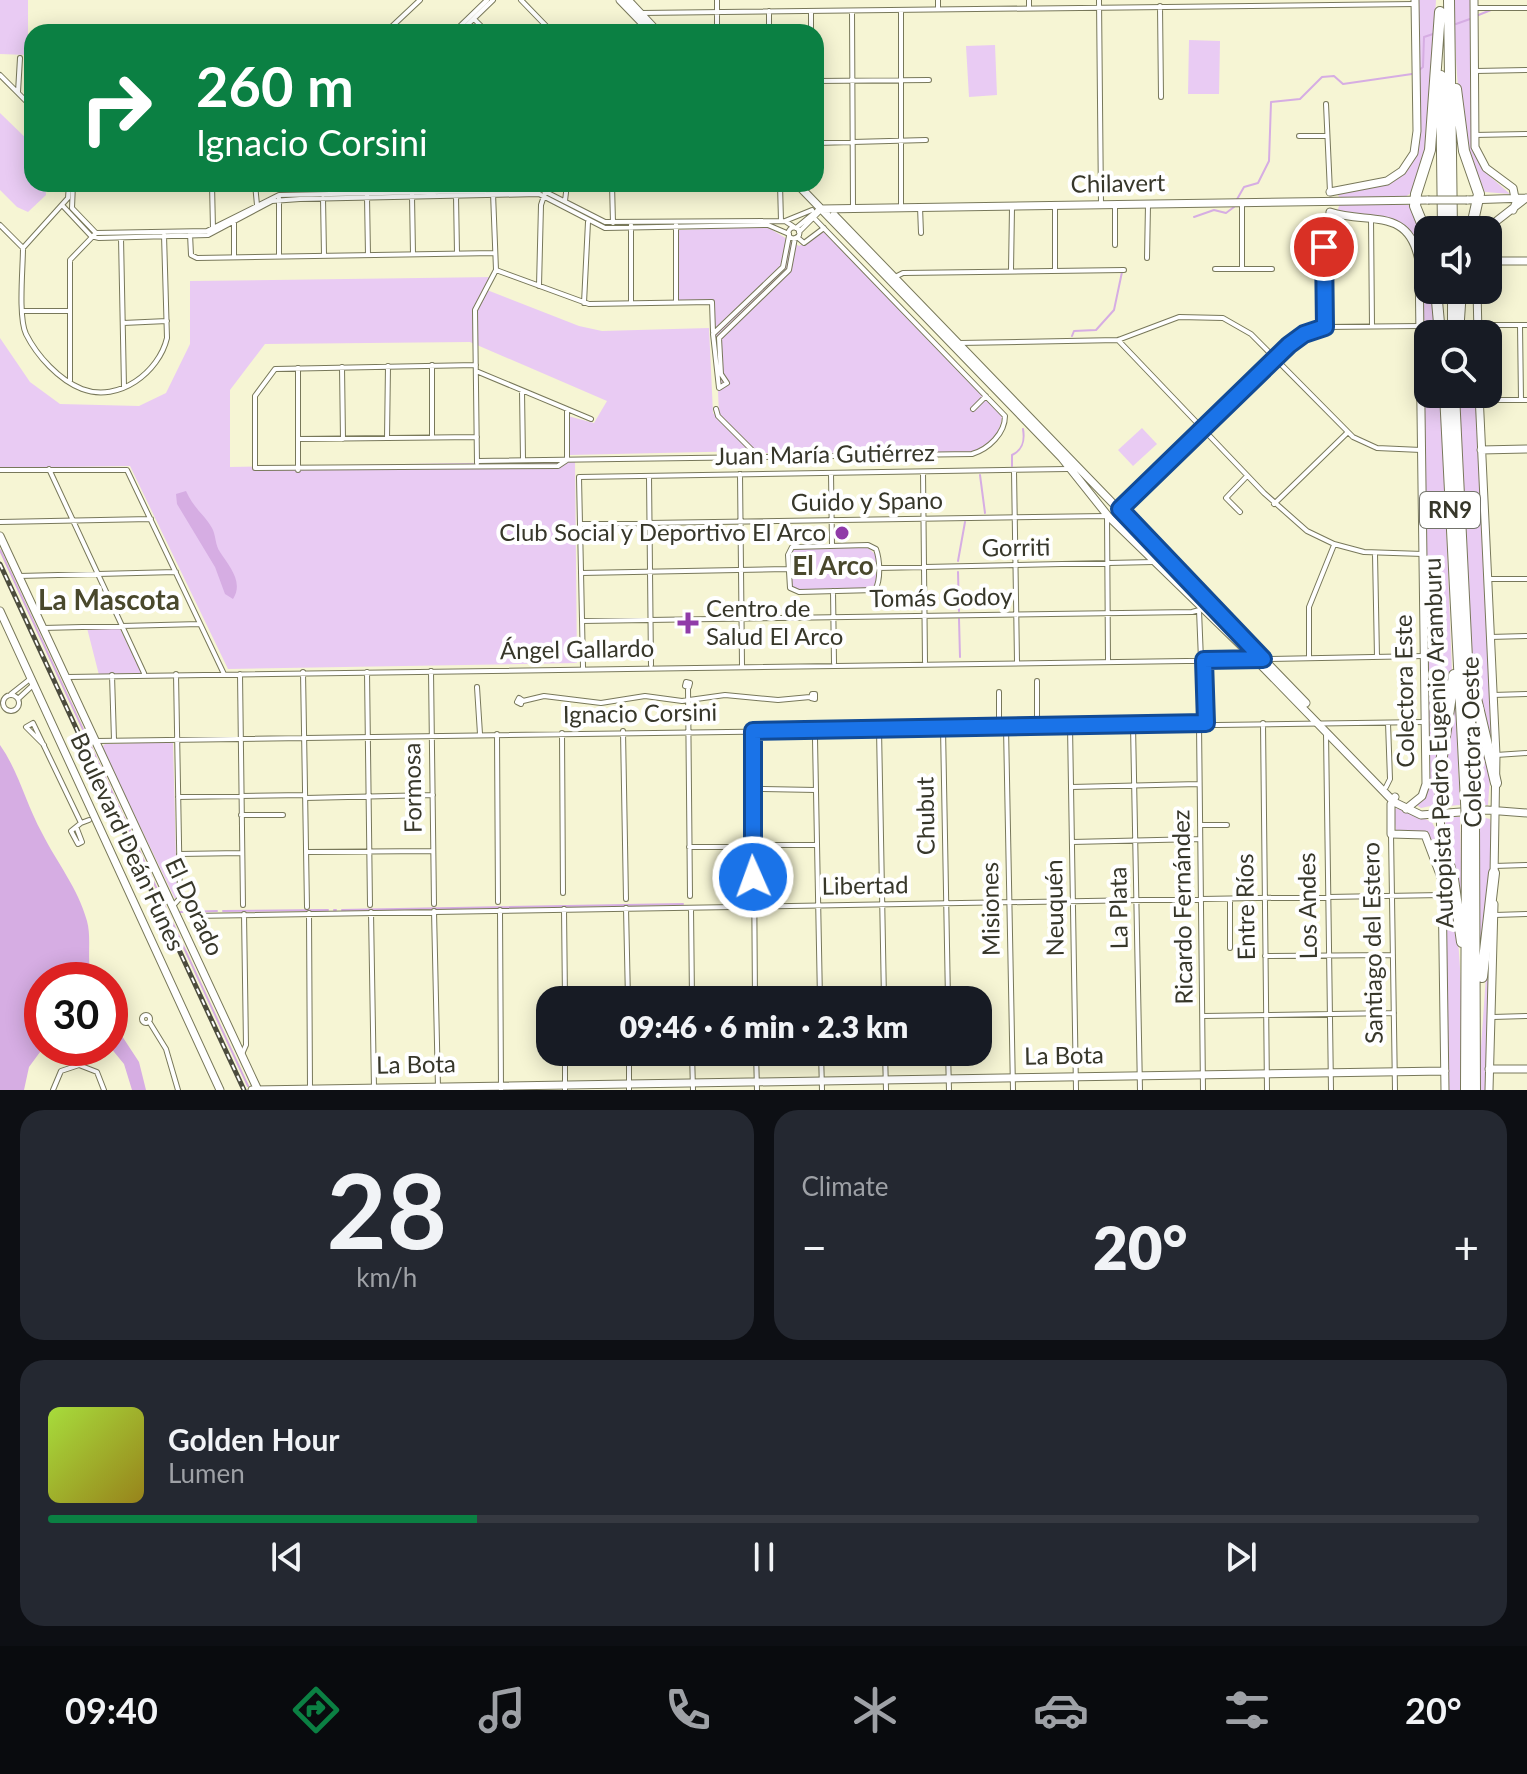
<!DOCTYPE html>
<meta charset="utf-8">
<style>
:root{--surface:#171b24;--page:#242831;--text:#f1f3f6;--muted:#9ea1a6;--line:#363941;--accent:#0b8043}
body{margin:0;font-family:Lato,sans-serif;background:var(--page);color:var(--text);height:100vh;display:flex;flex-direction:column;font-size:30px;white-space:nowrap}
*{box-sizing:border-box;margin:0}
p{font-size:26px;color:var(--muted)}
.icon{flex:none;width:44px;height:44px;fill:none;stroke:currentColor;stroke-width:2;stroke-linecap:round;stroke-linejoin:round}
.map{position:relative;height:1090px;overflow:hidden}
.side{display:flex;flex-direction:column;gap:20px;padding:20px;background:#0d0f14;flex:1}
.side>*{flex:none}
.banner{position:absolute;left:24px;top:24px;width:800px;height:168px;border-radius:24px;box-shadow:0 4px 20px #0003;background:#0b8043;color:#fff;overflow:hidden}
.buttons{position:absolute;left:1414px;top:216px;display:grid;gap:16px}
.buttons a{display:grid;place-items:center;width:88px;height:88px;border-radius:16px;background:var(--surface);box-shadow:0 4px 20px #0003;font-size:40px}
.speed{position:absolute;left:24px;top:962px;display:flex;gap:16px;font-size:40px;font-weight:700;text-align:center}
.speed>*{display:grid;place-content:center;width:104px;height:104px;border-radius:50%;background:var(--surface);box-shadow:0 4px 20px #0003;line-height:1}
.speed .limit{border:12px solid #d22;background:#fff;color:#111}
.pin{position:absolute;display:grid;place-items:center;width:68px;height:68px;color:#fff;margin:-34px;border:4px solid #fff;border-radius:50%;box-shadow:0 2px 8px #0007}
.me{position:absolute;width:88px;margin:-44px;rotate:358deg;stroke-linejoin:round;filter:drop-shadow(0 0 6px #0008)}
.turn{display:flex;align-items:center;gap:28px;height:168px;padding:0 40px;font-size:36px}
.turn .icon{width:104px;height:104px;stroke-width:2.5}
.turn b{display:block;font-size:56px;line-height:68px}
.big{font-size:60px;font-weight:800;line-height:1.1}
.side .tile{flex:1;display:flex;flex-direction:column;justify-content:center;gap:12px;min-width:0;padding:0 28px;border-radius:24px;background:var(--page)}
.side .dial{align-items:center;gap:0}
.dial b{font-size:104px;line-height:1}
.song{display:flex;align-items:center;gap:24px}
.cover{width:96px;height:96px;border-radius:12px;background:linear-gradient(135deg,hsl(80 70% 55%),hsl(50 70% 35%))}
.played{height:8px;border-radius:4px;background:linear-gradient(90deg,var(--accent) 30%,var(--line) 30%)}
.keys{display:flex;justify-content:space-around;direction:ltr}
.heat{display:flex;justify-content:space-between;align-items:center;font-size:44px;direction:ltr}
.side .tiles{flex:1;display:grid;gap:20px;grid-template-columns:1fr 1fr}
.tile:last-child{grid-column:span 2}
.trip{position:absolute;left:536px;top:986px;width:456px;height:80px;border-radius:24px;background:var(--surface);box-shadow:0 4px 20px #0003;font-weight:800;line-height:80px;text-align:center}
.menu{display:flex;height:128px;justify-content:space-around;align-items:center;background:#090b0e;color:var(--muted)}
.menu .icon{width:56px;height:56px}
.menu .current{color:var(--accent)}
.menu b{font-size:36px;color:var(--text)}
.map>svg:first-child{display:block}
</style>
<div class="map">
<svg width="1527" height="1090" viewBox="0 0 1527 1090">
<rect width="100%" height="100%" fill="#f6f5d4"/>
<path fill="#e9cbf3" d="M0,0H28V55L0,54Z
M1417,0H1436L1428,138L1411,193L1405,197L1340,198L1337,194C1374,187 1416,184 1419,137Z
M1454,0H1471L1474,152L1484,171L1510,194L1485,192C1456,129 1456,69 1454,0Z
M1189,40L1220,41L1219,94H1188Z
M995,45L997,95L969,97L966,46Z
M0,113L32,144V184H45L46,195L28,212L17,207L0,190Z
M1340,204L1411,205L1428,248V290H1434L1438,334H1428V394H1441L1452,672L1437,799L1435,805L1421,808L1416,805L1427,792L1429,783L1421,254L1407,229L1337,211Z
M767,227L799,246L825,231L1002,416C1001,435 986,446 970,453H758L719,414L714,301H678V230Z
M494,277L487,290L579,326L602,331L709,328L713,413L750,451L569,455L568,416L594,423L607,401L470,342L265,344L230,390V467L575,461L577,663L228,669L130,466L0,468V338L30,382L60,404L139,406L166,393L190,344V281Z
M1458,394H1477L1493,748L1474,686L1471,657Z
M1142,428L1157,444L1133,466L1118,450Z
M867,547L876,555V584L873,589L800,590L791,587L790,555L793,549Z
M119,627L142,673L99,675L87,628Z
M1455,690L1460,805L1448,806L1442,775Z
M1473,699L1490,777L1488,805H1476Z
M173,742L177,897L175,899L102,747L105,744Z
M1400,808L1432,822L1439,836L1433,846L1426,833L1396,831L1393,809Z
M1477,816L1490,819C1498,862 1486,910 1480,953Z
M1448,817H1460L1462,911C1457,891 1436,833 1448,817Z
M1439,842C1464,922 1462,1006 1462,1090H1448L1445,878L1435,850Z
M1492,890L1487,1090H1478Z"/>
<path fill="#d6ade3" d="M186,491C194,509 204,514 212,528C216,535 215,545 220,552C229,566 244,582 233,599L225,594L215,567L177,504L176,494Z
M0,745C19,772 26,804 42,833C57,863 78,888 87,921C92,939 86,962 92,980H42L43,1048L29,1067L24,1090H0Z
M110,991L116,995L120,1033L139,1062L146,1090H132L124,1064L110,1047Z"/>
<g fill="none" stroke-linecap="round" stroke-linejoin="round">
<path stroke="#d6ade3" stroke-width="2" d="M1476,16L1491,10
M1456,24L1470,19
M1418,71L1423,67L1424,37L1433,34
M1236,201L1244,187L1258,183L1269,161L1271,102L1300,99L1322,77L1334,76L1343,84L1412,74
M1194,217L1214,210L1226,213L1234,207
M1072,336L1074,331L1096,330L1114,310L1122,272
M1012,466V455C1023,450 1025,441 1023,429
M980,475L985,513
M0,550L248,1086
M958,561L965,522
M958,572L959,611
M959,619L960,657
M334,910H336
M342,910L683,904
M223,911L328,910
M180,912L217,911"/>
<defs>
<path id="street" d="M521,0L552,32
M717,0V32
M1099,0L1101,204
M1160,6L1161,97
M1029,8V0
M1474,8H1527
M938,9V0
M769,11V32
M811,11V32
M852,11L853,207
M641,13L1415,4
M474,19L487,32
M386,32L420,0
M454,32L487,0
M460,32L493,0
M1476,71L1527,70
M0,75L32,107
M816,81L929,80
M18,92L20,58
M1326,104L1330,192
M1474,135L1527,134
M1299,136H1326
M816,143L926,140
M69,184L68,198L23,248C23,268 18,317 26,334C37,356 59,380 82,389C119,403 159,372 167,338L164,235
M73,184L72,208L96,233
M212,184L213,229
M255,184L257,205
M434,184V194
M612,184L613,223
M780,184L781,221
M412,196L413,254
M456,196L457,253
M367,197L368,255
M279,198V256
M323,198L324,255
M565,201L567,184
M1055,204V270
M62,205L91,236L99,238L208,235L272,201L300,199L539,194L605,228L768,225L789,234
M901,206V10
M920,207L921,233
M1371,218L1372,326
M785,221L812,210
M234,223V257
M0,225L23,248
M631,225V303
M676,225V302
M788.5 233a5.5 5.5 0 1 1 11 0a5.5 5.5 0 1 1-11 0Z
M796,228L819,209
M799,232L820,211
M190,234L191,255L197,258L495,253
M789,236L783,267L713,334L719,388L727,383L721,374L719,338L789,270L795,238
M797,237L804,243L824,228
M121,238L124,387
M1115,245V206
M1147,258L1148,205
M1215,269H1272
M1242,269V203
M496,270L589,304L712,302L713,332
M1011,270L1012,208
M895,277L903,273L1124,270
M539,286L541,205L545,193
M584,303L588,222
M24,311H69
M123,323L167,321
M1478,325H1527
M1520,325L1521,400
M1325,327L1324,220L1330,212
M1118,340L1264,493L1307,531L1334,544L1364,552L1423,554
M959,343L1118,340L1179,317L1223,318L1251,334L1353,437L1377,448L1421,450
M432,365V437
M476,365L275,369L255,396V468L558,466L567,460V409
M342,367L343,439
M476,371L591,419
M70,381V260L96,233L207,231L279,195L542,190L605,222L785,221L794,227
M522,391L523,459
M1479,400H1527
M716,409L718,416L758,456
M973,409L986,396
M387,438L388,366
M298,439L477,437
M478,461L972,454C989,449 1005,433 1005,416L813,217
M477,463L475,310L496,270L493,193
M49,469L144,673
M0,470H127L224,674
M298,470V368
M1014,471L1017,661
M923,472L925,662
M831,473L832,546
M740,474L742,665
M649,476L651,665
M1274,504L1347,433
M1120,509L1304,334L1325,327L1420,326
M1240,512L1226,498L1247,476
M1107,516L1108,661
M0,522L151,519
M581,524L1106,516
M868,545L876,549C880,560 881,580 875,590L799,592L790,588L788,555L792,547Z
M1375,554L1377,657
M878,568L1154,562
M581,573L787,569
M19,576L176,572
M1489,579H1527
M833,591L834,663
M1199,610L1201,660
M582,621L1192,612L1203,609
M43,628L200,624
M1490,637L1527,636
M1309,658V607L1334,545
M1267,659L1424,656
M1204,660L1206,723
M583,667L579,477L1068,469
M431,671L434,904
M303,672L307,907
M367,672L370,905
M240,674L243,905
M112,675L114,740
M67,677L1254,660
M1037,681V726
M686,682L690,683L689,687L685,686Z
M477,687L480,734
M688,688L690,896
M11,694L30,679
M812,694H815V699L811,698Z
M3 703a8 8 0 1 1 16 0a8 8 0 1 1-16 0Z
M1493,695L1527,694
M519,698L522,700L521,704L517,702Z
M18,699L33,685
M523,701L544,696L601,703L645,696L682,701L725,695L778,700L810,697
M1263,723L1267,1090
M1199,724L1203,1090
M1133,725L1140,1090
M1070,726L1076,1090
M999,727V692
M1006,727L1013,1090
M943,728L948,1000
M879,729L884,1000
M623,731L626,899
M753,731L755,1000
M562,733L563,893
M1326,733L1331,1090
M497,734L498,902
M815,739L820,1000
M96,741L1425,722
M44,745L26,727L33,723L81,823L71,831L78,844L82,842L77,829
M1496,755L1527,753
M1071,787L1199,784
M1386,787L1390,779L1388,723
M763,789L816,790
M178,797L305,795
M305,798L433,795
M241,815H283
M81,823L89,820
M1200,825H1227
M1391,834L1395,1090
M1072,842L1200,839
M766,845H816
M689,847H752
M306,852L432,851
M179,854L242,853
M1494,866L1527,865
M172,907L180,898L176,674
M626,908L628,1000
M691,908L692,1000
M564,909L565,1000
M500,910L501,1090
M434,911L438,1088
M371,912L374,1088
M309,913L310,1088
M1495,915L1527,914
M192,916L1442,895
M1230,948V900
M1265,956L1393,955
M142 1019a4 4 0 1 1 8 0a4 4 0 1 1-8 0Z
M1203,1016L1394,1013
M1493,1017L1527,1016
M150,1023L166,1049L178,1090
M565,1052V1090
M629,1052V1090
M692,1052L693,1090
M756,1052L757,1090
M821,1052L822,1090
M885,1052L886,1090
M948,1052L949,1090
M242,1054L246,1045L244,914
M53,1090L61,1071L79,1065L97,1072L104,1090"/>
<path id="secondary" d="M620,0L651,32
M628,0L658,32
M1474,0L1475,147L1486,168L1513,188L1516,203L1513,210
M797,184L1061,457L1108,516L1256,660L1394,802L1421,815L1487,810L1527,813
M1330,192L1387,181L1402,171L1414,153L1417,131L1415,0
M1467,200L1527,198
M821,209L1428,200
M1330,212C1369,225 1409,206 1419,261L1426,784L1422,796L1406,809
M834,215L1306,703
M1485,230L1526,198
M1488,261H1527
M1477,290L1478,334
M1479,394L1496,755L1494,876
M1481,450L1527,449
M0,536L257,1088
M0,611L220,1090
M1395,797L1391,804V834L1425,835L1442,880L1445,1090
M1433,853L1441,836L1440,812
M1489,1069H1527
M252,1090L1445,1071
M1489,1090L1494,904"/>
<path id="highway" d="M1449,0L1452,230
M1441,76L1443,230
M1456,89L1464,151L1479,194L1471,230
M1428,238L1415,206L1416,194L1430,150L1440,12
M1436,290L1440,334
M1453,290V320
M1458,334L1461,290
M1445,394L1466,802
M1454,394L1474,801
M1474,690L1496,783
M1440,812L1441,763L1454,675
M1474,823L1475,1090
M1441,836L1453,879L1462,942
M1482,977L1494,873
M1466,1090L1467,823"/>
</defs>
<use href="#street" stroke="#78785a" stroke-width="6"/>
<use href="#secondary" stroke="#78785a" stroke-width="9"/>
<use href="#highway" stroke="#78785a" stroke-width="12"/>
<use href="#street" stroke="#fff" stroke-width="4"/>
<use href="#secondary" stroke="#fff" stroke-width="7"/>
<use href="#highway" stroke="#fff" stroke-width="10"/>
<defs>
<path id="rail" d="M0,564L244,1090"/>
</defs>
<use href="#rail" stroke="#4c4c3d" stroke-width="5"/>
<use href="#rail" stroke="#fff" stroke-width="2" stroke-dasharray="6" stroke-linecap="butt"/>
<defs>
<path id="secondary-bridge" d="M1428,200H1467"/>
<path id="highway-bridge" d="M1474,801V823
M1466,802L1467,823"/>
</defs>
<use href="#secondary-bridge" stroke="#78785a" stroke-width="9" stroke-linecap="butt"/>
<use href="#highway-bridge" stroke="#78785a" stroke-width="12" stroke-linecap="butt"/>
<use href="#secondary-bridge" stroke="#fff" stroke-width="7"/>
<use href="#highway-bridge" stroke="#fff" stroke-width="10"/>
</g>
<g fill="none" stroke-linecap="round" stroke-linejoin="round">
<defs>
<path id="route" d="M753,877V731L1206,723L1204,660L1263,659L1120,509L1289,345L1304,334L1325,327L1324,247"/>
</defs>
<use href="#route" stroke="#114b97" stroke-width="20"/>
<use href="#route" stroke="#1a73e8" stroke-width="14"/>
</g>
<g fill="#903ba8" stroke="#fff" stroke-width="3">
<circle cx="842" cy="533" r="8"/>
<path d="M684 611h8v8h8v8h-8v8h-8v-8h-8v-8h8z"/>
</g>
<g text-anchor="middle" stroke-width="8" stroke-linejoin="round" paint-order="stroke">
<rect fill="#fff" stroke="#73736a" stroke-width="2" x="1420" y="492" width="60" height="36" rx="6"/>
<g font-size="22" font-weight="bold" fill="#37372a">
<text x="1450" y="518">RN9</text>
</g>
<g font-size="24" fill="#37372a" stroke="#fff">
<text transform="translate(1118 184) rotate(-1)" y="8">Chilavert</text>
<text transform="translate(825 455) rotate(-1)" y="8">Juan María Gutiérrez</text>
<text transform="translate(867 502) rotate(-1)" y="8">Guido y Spano</text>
<text transform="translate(1016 548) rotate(-1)" y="8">Gorriti</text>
<text transform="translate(941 598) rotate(-1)" y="8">Tomás Godoy</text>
<text transform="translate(577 650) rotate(-1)" y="8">Ángel Gallardo</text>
<text transform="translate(1405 691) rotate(-91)" y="8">Colectora Este</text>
<text transform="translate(640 714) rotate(-1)" y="8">Ignacio Corsini</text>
<text transform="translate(1472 742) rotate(-91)" y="8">Colectora Oeste</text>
<text transform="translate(1439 743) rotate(-92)" y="8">Autopista Pedro Eugenio Aramburu</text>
<text transform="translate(413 788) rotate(-91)" y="8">Formosa</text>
<text transform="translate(926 816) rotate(-91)" y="8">Chubut</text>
<text transform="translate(127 842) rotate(65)" y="8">Boulevard Deán Funes</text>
<text transform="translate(865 886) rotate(-1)" y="8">Libertad</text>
<text transform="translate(1308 906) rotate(-91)" y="8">Los Andes</text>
<text transform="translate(194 907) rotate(65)" y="8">El Dorado</text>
<text transform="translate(1183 907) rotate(-91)" y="8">Ricardo Fernández</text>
<text transform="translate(1246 907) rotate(-91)" y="8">Entre Ríos</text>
<text transform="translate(1055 908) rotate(-91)" y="8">Neuquén</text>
<text transform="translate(1119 908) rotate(-91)" y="8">La Plata</text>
<text transform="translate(991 909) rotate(-91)" y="8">Misiones</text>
<text transform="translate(1373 943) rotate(-91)" y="8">Santiago del Estero</text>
<text transform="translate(1064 1056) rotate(-1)" y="8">La Bota</text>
<text transform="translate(416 1065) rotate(-1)" y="8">La Bota</text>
</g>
<g font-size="24" fill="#37372a" stroke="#fff" text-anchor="end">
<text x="826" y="541">Club Social y Deportivo El Arco</text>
<text x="706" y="617" text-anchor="start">Centro de<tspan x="706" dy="28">Salud El Arco</tspan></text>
</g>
<g font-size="26" font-weight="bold" fill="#49482c" stroke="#fff">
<text x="833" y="575">El Arco</text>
</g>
<g font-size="28" font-weight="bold" fill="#49482c" stroke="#fff">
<text x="109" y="610">La Mascota</text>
</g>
</g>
</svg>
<div class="buttons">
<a><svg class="icon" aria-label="sound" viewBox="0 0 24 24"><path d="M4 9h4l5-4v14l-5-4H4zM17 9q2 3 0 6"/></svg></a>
<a><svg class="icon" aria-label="search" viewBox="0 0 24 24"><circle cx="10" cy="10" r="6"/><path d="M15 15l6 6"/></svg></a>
</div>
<div class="speed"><div class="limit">30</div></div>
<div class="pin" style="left:1324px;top:247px;background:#d93025"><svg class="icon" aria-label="arrive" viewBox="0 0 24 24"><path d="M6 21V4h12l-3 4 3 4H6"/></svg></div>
<svg class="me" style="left:753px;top:877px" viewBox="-20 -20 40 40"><circle r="17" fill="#1a73e8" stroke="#fff" stroke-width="3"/><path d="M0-11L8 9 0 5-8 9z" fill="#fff"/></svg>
<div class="trip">09:46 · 6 min · 2.3 km</div>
<div class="banner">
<div class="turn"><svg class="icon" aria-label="right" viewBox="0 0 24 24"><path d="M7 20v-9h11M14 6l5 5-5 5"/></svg><div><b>260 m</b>Ignacio Corsini</div></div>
</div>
</div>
<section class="side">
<div class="tiles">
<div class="tile dial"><b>28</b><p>km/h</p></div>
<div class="tile"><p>Climate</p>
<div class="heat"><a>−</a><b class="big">20°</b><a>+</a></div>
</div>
<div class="tile">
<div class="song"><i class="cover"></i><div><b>Golden Hour</b><p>Lumen</p></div></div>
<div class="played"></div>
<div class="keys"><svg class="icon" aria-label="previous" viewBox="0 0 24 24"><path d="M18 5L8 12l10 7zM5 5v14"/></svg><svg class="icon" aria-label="pause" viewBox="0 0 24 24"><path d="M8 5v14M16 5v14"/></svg><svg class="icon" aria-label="next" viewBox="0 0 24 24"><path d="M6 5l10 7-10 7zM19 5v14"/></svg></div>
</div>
</div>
</section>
<nav class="menu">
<b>09:40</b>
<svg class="icon current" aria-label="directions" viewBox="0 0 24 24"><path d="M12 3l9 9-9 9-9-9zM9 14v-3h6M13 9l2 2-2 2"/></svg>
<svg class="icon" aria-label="music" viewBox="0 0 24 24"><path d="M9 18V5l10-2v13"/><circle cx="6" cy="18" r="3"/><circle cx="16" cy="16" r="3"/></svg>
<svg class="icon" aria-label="phone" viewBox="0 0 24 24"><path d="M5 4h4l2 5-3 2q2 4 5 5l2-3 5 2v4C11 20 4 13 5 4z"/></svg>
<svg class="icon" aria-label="climate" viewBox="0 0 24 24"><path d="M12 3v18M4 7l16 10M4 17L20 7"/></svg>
<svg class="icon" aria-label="car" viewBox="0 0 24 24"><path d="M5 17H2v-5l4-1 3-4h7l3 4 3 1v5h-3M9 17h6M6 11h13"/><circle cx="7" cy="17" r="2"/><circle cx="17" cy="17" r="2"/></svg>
<svg class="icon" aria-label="filters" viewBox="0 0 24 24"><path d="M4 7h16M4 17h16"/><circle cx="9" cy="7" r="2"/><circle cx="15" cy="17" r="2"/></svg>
<b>20°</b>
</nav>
